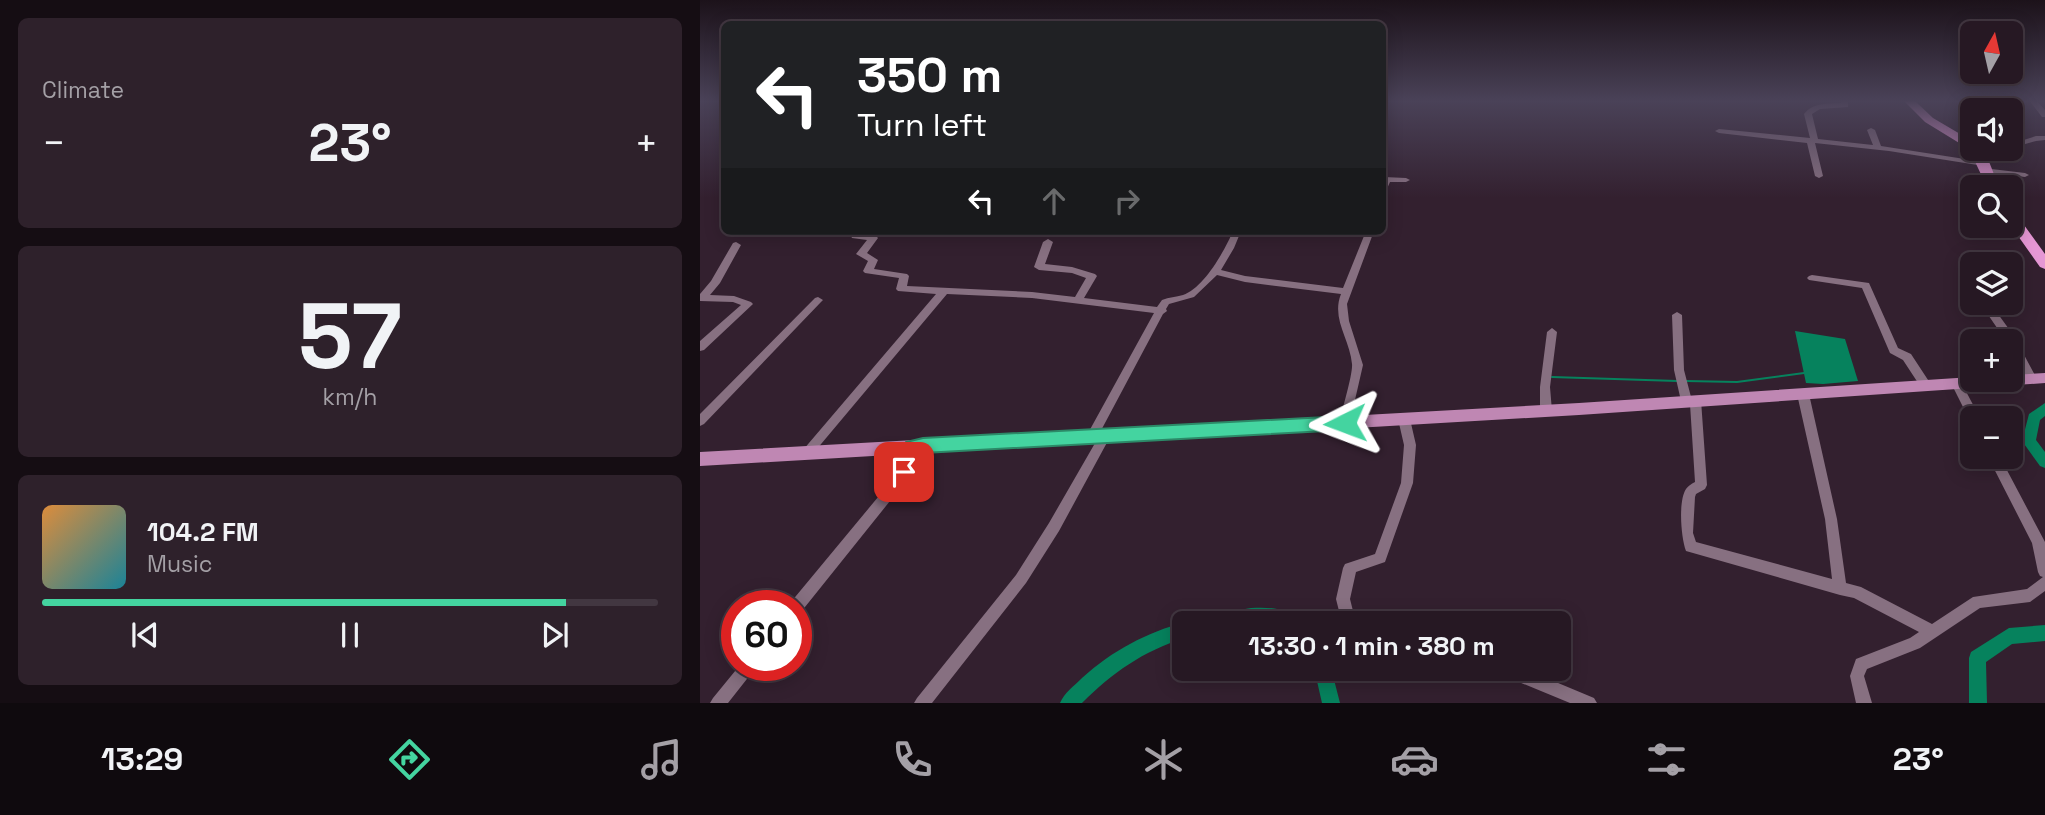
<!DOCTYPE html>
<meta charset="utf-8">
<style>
:root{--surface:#261823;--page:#2e212b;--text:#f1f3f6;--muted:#a4a0a6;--line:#423741;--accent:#44d4a0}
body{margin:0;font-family:"Space Grotesk",sans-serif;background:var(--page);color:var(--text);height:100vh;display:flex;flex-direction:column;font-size:26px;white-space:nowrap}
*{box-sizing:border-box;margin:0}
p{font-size:23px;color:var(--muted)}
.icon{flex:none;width:38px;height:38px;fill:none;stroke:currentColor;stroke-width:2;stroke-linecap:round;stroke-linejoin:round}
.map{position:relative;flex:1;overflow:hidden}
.drawer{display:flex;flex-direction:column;gap:18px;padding:18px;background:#150d13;width:700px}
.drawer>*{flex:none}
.hud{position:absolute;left:21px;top:21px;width:665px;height:214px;border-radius:10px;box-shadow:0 4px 18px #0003,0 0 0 2px var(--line);background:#202124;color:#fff;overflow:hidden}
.needle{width:46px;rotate:8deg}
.fabs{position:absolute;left:1260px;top:21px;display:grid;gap:14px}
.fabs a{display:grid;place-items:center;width:63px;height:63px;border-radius:10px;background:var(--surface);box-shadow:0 4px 18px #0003,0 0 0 2px var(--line);font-size:35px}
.speed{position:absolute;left:21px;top:590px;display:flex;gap:14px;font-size:35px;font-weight:700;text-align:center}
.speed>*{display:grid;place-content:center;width:91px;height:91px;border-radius:50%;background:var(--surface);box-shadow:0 4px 18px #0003,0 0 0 2px var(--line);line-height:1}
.speed .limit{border:10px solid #d22;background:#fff;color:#111}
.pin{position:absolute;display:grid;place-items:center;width:60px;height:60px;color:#fff;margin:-30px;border-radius:14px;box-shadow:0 4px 10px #0006}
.me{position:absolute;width:77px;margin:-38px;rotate:267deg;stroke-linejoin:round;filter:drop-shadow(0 0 5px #0008)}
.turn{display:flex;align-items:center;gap:24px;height:147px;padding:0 21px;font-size:32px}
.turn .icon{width:91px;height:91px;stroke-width:2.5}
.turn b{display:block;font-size:49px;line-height:60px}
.lanes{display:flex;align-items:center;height:66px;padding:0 21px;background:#0003;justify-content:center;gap:35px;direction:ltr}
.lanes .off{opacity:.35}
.big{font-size:52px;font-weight:700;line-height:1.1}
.drawer .tile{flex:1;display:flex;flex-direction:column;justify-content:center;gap:10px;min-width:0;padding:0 24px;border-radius:10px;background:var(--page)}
.drawer .dial{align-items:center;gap:0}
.dial b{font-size:91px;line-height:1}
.song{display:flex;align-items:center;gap:21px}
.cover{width:84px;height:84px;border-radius:10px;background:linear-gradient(135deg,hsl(30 70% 55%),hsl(190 70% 35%))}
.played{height:7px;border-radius:4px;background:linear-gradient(90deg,var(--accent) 85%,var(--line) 85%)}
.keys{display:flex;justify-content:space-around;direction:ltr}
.heat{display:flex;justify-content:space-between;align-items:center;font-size:38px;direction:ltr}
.trip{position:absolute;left:472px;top:611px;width:399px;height:70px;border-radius:10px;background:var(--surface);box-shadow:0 4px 18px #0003,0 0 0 2px var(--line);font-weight:700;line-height:70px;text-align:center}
.menu{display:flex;height:112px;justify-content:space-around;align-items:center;background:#0f0a0e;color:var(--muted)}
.menu .icon{width:49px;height:49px}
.menu .selected{color:var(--accent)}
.menu b{font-size:32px;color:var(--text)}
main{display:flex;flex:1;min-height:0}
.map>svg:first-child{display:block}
</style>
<main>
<section class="drawer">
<div class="tile"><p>Climate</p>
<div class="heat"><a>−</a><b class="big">23°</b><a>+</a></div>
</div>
<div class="tile dial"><b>57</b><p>km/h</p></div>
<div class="tile">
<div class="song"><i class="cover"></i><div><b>104.2 FM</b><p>Music</p></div></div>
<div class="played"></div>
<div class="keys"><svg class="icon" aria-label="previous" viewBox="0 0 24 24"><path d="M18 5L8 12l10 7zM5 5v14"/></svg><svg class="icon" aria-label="pause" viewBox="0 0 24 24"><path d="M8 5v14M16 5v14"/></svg><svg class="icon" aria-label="next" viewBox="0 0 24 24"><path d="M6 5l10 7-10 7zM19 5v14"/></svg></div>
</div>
</section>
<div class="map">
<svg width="1345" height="703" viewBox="0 0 1345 703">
<rect width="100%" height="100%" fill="#33202f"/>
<path fill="#06825d" d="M1095,331L1145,339L1158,381L1123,384L1106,383Z"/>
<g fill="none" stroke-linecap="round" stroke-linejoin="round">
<path stroke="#06825d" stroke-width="2" d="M852,377L977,381
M986,381L1037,382L1104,373"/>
<path fill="#06825d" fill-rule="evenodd" d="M1345,403V416L1340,420L1336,440L1345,452V468L1340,466L1322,441L1329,414Z
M551,608C567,607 590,607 597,623H502L504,617L510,615Z
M485,622L488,623H485V638C443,651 412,673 382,703H360C364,693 374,686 382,678C413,650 446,633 485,622Z
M1345,625V641L1312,644L1286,662L1287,703H1269V658L1271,652L1309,628Z
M614,668H631L640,703H622Z"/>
<path fill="#877081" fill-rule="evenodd" d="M1142,100H1148V107L1120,109L1112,114L1118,139L1173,145L1167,130L1171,128L1175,130L1181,146L1284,162L1288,164L1284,166L1189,151L1115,143L1123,176L1119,178L1115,176L1107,143L1019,133L1015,131L1019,129L1110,138L1104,114C1114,102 1128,104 1141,103Z
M1329,100H1336L1345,110V117H1342Z
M1336,136H1345V140L1336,141L1311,148V144Z
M1283,168L1325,173L1329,175L1325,177L1286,172H1283Z
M684,177L706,178L710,180L706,182H690L686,191L682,193V180Z
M533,231H541L534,248L521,270L545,276L643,288L666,231H674L647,304L649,321L663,365L649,426L645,428L641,426L639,423C642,410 653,374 652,364C650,339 631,319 641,294L545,282L517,275L494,297L469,304L466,309L467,311L463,314L397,438L393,440L389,438L387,435L454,313L332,298L247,294L111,456L107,458L103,456L101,453L103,450L236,294L198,291L196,289L199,278L165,273L163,271L168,261L156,254L167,240L152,238L151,236L152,234L176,236L178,238L167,253L178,260L174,269L207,274L209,276L207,286L332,292L375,297L386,278L372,273L339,270L334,267L343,242L348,239L353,242L345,264L372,267L395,274L397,276L384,298L457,307L462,300C469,297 476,297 483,295C504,288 525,250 533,231Z
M546,231H556L552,234Z
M36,242L41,245L20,283L10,295L34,296L51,302L53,304L4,350L0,351V341L41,305L33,302L0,301V294L11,281L33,243Z
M1112,275L1169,283L1198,348L1211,354L1230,383L1231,386L1230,389H1222L1203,360L1190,353L1162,288L1109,280L1107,278L1109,276Z
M118,297L123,300L121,302L4,424L0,426V414L115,298Z
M1280,303H1290L1314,336L1337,379L1336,382H1328L1311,350V341H1306Z
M977,312L982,315L984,370L991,397H999L1001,400L1007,485L1005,489L996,494L995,497L993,533L996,542L1132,579L1125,519L1097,394L1099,391H1107L1109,394L1137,519L1146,583L1161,587L1232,624L1273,597L1327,589L1343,577L1340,576L1338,572L1332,543L1288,457H1300L1345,542V591L1330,602L1280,608L1220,648L1167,669L1164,676L1172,703H1156L1150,676L1156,659L1210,638L1219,632L1154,598L1140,595L986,551C981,538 978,501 986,489C988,486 991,484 995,482L990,404H983L981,401L974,370L972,315Z
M852,328L857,332L850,387L852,411L850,414H842L840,411V387L847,332Z
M1256,379L1260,380L1280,418H1272V422L1270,421L1251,383L1252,380Z
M704,414L708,416L710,419L716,445L713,483L685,562L656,572L650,599L656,623H642L636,599L643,568L645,564L675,554L701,483L704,445L698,419L700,416Z
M406,429L410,431L412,434L410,437L359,531L326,583L232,703H214L217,698L316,575L349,523L402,431Z
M213,442L217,444L219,447L202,486L101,612L96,614V606H90L91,602L193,479L209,444Z
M40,665H56L54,670L28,703H10L13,698Z
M795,668H822L894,698L897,703H870L797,673Z"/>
<path fill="#bf87b3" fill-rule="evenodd" d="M1345,373V383L879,415L0,466V452L879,403L1272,377V380H1311V375Z"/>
<path fill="#e597d4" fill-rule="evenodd" d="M1203,100H1214L1233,118L1272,141V149H1281L1288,159L1299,187H1287L1269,149L1225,122Z
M1311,213L1316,214L1345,254V269L1340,267L1311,226Z"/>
</g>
<linearGradient id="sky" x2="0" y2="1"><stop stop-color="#1c121a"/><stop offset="0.51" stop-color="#4a4258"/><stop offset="1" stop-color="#4a4258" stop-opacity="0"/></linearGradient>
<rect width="1345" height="198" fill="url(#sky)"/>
<path fill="#44d4a0" stroke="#2c8a68" stroke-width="2" d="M645,416L651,418L654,423L651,428L645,430L223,453H219L210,477L204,480L197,477L195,472L206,442L223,438Z"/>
</svg>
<div class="fabs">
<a><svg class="needle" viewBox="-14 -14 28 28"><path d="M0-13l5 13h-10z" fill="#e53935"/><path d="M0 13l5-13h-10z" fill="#a4a0a6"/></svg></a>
<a><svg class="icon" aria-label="sound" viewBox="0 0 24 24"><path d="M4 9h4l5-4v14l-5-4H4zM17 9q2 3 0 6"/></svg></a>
<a><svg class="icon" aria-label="search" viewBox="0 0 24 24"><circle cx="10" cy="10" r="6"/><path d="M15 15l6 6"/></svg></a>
<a><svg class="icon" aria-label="layers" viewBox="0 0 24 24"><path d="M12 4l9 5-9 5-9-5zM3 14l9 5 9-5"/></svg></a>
<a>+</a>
<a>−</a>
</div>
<div class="speed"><div class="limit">60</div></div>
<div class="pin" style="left:204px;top:472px;background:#d93025"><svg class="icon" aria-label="arrive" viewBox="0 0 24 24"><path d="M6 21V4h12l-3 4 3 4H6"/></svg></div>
<svg class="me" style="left:645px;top:423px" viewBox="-20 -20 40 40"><path d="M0-17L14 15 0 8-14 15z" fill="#44d4a0" stroke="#fff" stroke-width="4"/></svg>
<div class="trip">13:30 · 1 min · 380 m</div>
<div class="hud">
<div class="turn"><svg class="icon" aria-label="left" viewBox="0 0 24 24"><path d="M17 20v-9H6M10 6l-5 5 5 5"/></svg><div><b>350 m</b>Turn left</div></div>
<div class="lanes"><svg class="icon" aria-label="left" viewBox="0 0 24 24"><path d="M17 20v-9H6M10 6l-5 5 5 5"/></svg><svg class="icon off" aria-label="ahead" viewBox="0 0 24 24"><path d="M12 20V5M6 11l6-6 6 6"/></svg><svg class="icon off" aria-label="right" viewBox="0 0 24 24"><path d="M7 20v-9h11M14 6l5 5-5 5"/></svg></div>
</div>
</div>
</main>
<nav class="menu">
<b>13:29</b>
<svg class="icon selected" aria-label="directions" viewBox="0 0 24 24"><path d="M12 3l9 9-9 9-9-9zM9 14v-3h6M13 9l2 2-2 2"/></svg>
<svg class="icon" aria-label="music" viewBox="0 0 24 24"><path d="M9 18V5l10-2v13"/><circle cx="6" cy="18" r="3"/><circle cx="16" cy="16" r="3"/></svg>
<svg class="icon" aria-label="phone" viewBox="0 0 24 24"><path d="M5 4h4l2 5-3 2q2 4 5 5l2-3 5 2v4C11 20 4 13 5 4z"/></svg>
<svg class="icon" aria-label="climate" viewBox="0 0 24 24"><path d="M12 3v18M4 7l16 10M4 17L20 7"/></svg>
<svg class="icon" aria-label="car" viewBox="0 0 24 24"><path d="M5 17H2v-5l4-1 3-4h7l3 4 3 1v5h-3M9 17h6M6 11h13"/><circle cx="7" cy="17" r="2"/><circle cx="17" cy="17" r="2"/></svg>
<svg class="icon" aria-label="filters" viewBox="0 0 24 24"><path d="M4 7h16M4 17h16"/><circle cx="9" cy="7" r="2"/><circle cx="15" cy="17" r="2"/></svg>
<b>23°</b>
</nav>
